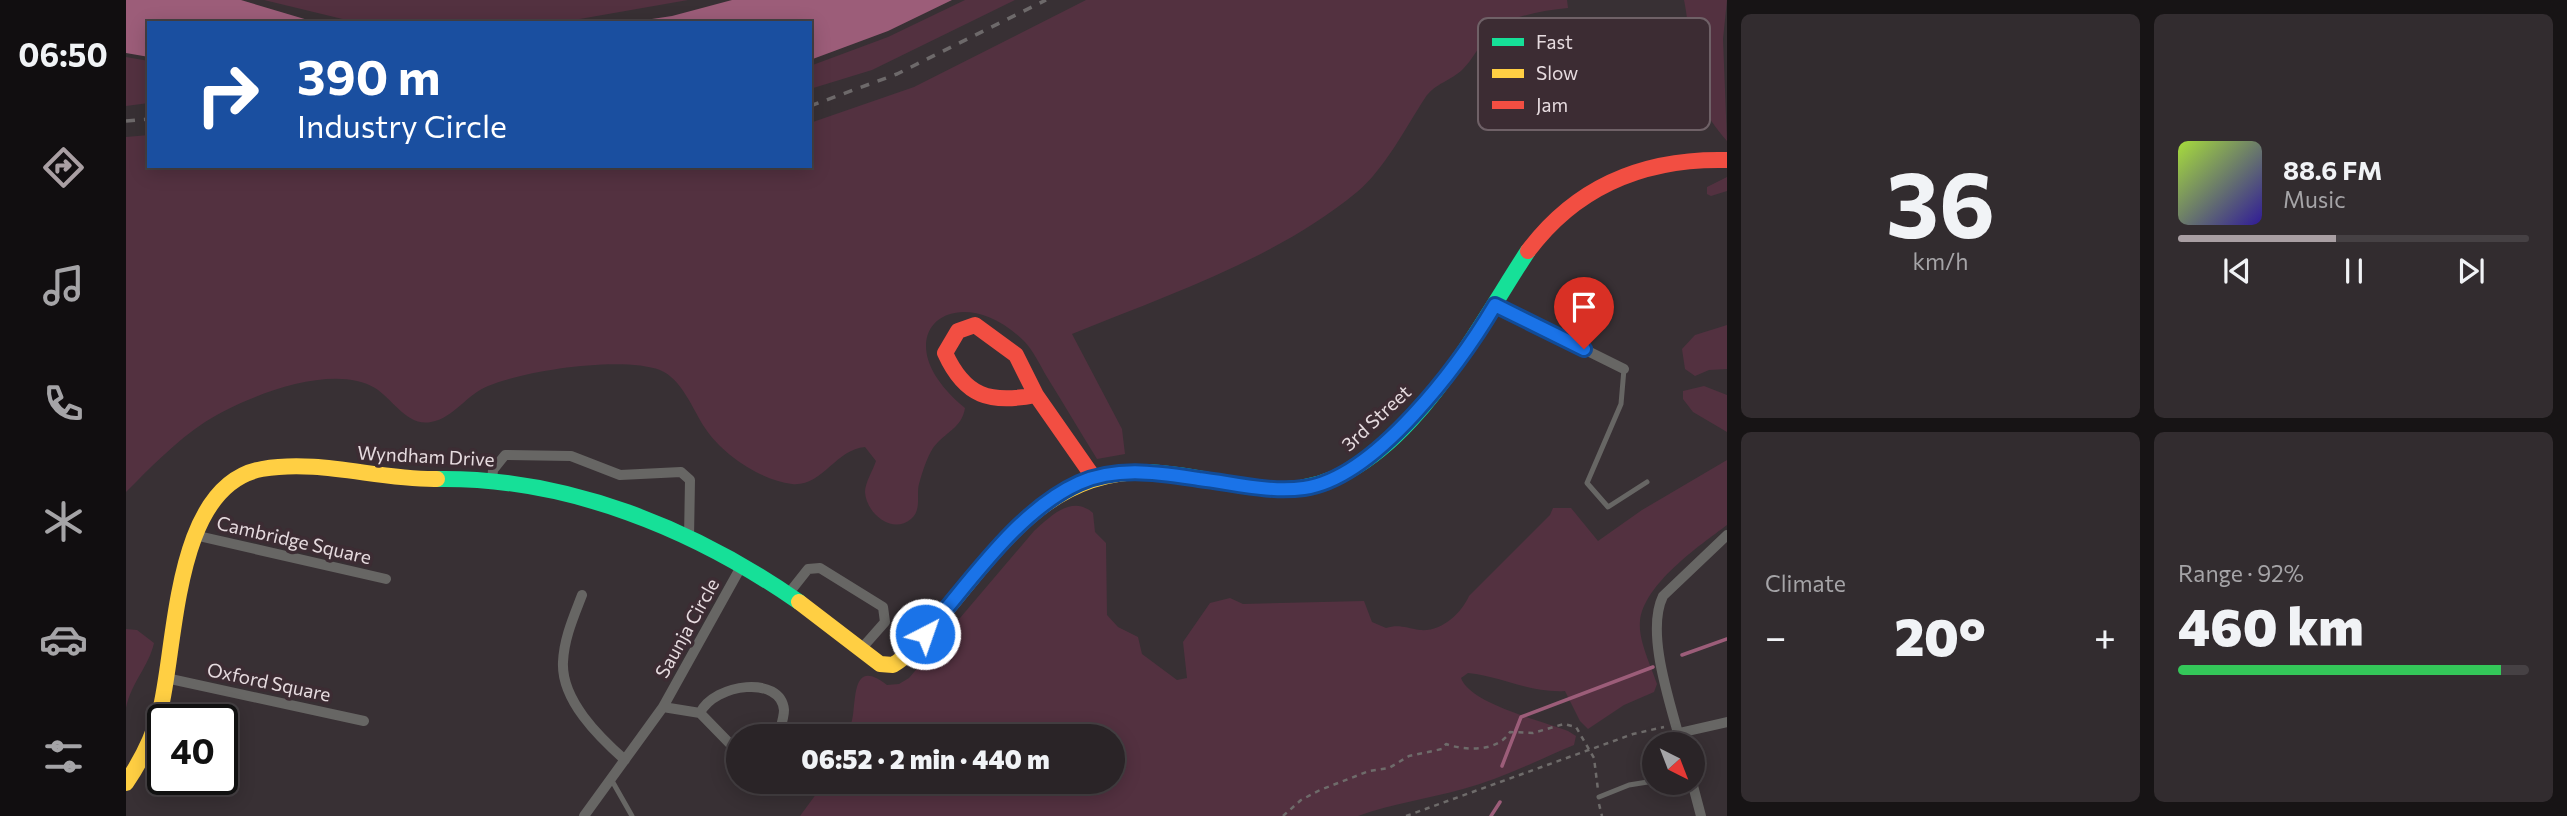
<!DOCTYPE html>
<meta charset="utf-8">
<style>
:root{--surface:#2a2427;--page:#322c2f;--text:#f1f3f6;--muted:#a5a4a7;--line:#464144;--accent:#a99fa3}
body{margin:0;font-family:Commissioner,sans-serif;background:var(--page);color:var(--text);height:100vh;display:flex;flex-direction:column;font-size:26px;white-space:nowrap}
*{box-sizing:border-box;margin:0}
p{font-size:23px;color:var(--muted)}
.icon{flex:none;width:38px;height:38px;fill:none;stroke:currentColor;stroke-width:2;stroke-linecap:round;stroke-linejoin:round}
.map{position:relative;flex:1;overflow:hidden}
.drawer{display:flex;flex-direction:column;gap:14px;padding:14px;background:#171415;width:840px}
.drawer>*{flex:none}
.top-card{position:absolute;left:21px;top:21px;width:665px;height:147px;border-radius:0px;box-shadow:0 4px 18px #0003,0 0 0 2px var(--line);background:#1a4fa0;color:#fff;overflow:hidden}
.needle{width:46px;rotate:138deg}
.fabs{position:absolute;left:1516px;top:732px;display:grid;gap:14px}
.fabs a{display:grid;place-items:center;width:63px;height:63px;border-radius:50%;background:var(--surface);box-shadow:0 4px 18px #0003,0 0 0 2px var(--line);font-size:35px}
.speed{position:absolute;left:21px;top:704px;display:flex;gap:14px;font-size:35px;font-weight:700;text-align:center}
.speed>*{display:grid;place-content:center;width:91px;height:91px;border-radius:50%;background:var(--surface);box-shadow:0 4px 18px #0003,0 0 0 2px var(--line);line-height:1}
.speed .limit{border:4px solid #111;border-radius:10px;background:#fff;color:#111}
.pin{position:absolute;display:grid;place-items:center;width:60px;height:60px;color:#fff;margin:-72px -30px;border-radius:50% 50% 50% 0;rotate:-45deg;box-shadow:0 0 7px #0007}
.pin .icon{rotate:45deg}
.me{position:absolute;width:77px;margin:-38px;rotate:41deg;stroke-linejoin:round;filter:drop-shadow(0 0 5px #0008)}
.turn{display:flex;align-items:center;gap:24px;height:147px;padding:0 35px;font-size:32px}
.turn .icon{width:91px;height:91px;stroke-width:2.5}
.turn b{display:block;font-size:49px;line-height:60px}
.big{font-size:52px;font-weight:800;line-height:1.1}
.drawer .tile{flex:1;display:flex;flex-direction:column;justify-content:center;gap:10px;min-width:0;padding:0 24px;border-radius:10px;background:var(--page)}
.drawer .dial{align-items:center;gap:0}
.dial b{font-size:91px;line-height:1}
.song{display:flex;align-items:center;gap:21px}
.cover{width:84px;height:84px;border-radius:10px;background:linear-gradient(135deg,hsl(80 70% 55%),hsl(250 70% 35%))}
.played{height:7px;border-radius:4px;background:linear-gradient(90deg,var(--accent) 45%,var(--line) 45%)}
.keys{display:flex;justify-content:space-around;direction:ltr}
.heat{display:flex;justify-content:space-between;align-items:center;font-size:38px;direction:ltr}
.charge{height:10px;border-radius:5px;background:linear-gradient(90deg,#34c759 92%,var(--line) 0)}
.drawer .tiles{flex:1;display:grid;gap:14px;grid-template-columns:repeat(2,1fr)}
.trip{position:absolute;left:600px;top:724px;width:399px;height:70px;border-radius:35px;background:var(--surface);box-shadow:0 4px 18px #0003,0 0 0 2px var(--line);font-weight:800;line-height:70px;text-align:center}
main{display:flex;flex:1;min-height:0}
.tab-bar{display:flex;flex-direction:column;width:126px;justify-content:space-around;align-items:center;background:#110e10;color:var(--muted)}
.tab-bar .icon{width:49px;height:49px}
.tab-bar .on{color:var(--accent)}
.tab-bar b{font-size:32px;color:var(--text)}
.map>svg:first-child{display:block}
</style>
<main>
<nav class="tab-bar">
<b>06:50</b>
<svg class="icon on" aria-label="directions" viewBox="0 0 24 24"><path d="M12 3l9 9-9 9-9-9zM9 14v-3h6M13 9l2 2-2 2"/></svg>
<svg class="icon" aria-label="music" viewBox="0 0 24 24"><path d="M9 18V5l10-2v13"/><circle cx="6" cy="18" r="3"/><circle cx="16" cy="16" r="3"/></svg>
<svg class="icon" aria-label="phone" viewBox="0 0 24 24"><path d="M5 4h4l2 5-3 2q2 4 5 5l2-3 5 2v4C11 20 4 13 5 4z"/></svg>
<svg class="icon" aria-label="climate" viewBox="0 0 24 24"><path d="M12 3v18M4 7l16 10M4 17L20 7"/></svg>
<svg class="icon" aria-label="car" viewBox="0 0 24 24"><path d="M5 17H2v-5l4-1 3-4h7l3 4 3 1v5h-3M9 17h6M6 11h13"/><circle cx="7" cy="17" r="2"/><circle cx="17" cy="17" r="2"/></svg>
<svg class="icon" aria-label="filters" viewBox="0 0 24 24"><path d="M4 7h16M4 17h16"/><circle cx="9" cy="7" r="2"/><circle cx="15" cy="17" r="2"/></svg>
</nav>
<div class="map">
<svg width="1601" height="816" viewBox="0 0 1601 816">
<rect width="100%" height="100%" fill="#383034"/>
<path fill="#533140" d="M138,0H562L431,23H233Z
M839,0H889L746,70L684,89V66L762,37Z
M960,0H1441L1442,8C1415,11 1383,15 1363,35C1353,45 1347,59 1337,69C1325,81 1309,83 1299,98C1280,127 1258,170 1231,192C1148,260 1044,294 946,334L996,429L999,454L971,459C954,432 938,404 921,377C914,365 907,350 898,341C828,273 752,337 839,408C836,428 819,432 807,448C801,457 796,473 793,484C790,495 796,510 785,519C766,535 740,513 739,492C739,483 747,470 750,461L739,447C710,449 696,487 666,484C634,480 596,454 579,428C567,410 556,379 534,370C496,356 400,370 362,386C341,394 328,418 305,422C281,427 267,399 249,388C206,362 118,397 79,422C50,441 24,468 0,492V137L23,135V166H684V123L788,87Z
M1558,0H1601L1597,39L1601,141C1555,88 1570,61 1558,0Z
M0,57L23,61V103L0,106Z
M1601,177V191L1585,196L1581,194V187Z
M1601,325V369L1583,370L1569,376L1559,369L1556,349L1569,335Z
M1578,386L1601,395V432L1567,412L1557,399V391Z
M1601,460V525C1573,546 1518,584 1514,621C1512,640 1525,666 1531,684L1528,692L1498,705L1462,729L1454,721L1439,691C1403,693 1378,677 1342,673L1335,678C1344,704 1417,721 1442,731L1450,736L1448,745C1412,760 1375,779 1337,789C1302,799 1267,803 1232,816H674L699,782H987V737H721C723,730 726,722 727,715C730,694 728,659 761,685L773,684L783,678L908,531C925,516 946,494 967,513L969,532L980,543L981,615L992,627L1012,637L1016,654L1051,680L1061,678L1057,642L1084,603L1104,598L1117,604L1238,601L1246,622L1260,628C1273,624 1280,628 1294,630C1315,632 1335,614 1343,596L1424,515L1427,508H1445L1472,541L1516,510Z
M0,629L11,630L28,643C23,666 5,683 0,708Z"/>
<path fill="#9c5d79" d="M0,0H115L192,23H23V57L0,53Z
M606,0H826L762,31L684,60V23H499L546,16Z"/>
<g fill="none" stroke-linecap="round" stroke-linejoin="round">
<path stroke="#9c5d79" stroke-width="3.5" d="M1556,655L1601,639
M1376,766L1395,717L1527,667
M1365,816L1374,802"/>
<path stroke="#6e6b6a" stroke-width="2.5" stroke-dasharray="5 5" stroke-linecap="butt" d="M1473,804L1476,816
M1157,816L1175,800L1194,790L1243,771L1263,768L1283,756L1316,749L1320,744C1339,751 1372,752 1384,732L1407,733L1438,724L1450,727L1468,758L1472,790
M1280,816L1507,734L1538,727"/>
<path stroke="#676664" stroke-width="5" d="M1498,369L1495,404L1461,483L1482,507L1521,482
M485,779L506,816
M1473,797L1503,785L1528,781"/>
<path stroke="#676664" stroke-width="10" d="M1369,305L1498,369
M366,481L367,470L379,455L445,456L494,475L555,472L564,480L563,538
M68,535L260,579
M663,593L682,569L694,568L757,607L759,622L736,648
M456,595C448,616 438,638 437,662C435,700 473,737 499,760
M40,678L238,721
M537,707L574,713L612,752
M574,713C589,683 655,675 658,710C658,718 654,729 652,737
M1553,733L1601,722
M1555,744C1545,705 1519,633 1537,596L1601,535
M1566,782L1575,816
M458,816L537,707L616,565"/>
<path stroke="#16e098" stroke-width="16" d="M1019,472C1067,473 1113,490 1161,489C1273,485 1349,331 1402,251
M311,479C442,477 568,529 673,602"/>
<path stroke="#ffcf43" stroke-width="16" d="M673,602L754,664L767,665C787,653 801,632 816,615C872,548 922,471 1019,472
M0,783C15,761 27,737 34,711C51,644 47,485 136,469C195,459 252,480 311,479"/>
<path stroke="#f24e42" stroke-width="16" d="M1402,251C1452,184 1520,158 1601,160
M910,395C864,404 839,397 819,353L832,331L849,325L890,355L910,395L968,478"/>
<path stroke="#6d696a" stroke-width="3.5" stroke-dasharray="9 9" stroke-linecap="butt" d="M684,106L771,74L920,0
M0,121L23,119"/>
</g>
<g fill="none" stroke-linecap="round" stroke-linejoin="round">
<defs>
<path id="route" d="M799,634C843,584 891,511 953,483C992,466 1032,473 1073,479C1107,483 1144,493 1178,488C1250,478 1334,364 1369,305L1458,349"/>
</defs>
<use href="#route" stroke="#114b97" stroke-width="18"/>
<use href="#route" stroke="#1a73e8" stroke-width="12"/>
</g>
<g text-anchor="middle" stroke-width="7" stroke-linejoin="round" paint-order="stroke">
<g font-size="19" fill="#e6dbdf" stroke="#3c2c33">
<text transform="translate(1250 418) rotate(-43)" y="7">3rd Street</text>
<text transform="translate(300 456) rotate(3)" y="7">Wyndham Drive</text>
<text transform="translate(168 540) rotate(13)" y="7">Cambridge Square</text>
<text transform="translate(561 628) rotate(-61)" y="7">Saunja Circle</text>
<text transform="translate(143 682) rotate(12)" y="7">Oxford Square</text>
</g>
</g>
<rect x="1352" y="18" width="232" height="112" rx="10" fill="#3c2c33" stroke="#6f6167" stroke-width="2"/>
<rect x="1366" y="38" width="32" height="8" fill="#16e098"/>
<rect x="1366" y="69" width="32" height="9" fill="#ffcf43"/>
<rect x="1366" y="101" width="32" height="8" fill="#f24e42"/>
<g font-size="19" fill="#e6dbdf">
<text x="1410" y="49">Fast</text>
<text x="1410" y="80">Slow</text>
<text x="1410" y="112">Jam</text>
</g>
</svg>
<div class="fabs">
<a><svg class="needle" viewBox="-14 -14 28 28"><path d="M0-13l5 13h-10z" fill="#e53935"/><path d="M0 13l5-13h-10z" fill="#a5a4a7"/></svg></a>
</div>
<div class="speed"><div class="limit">40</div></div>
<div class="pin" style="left:1458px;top:349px;background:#d93025"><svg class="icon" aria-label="arrive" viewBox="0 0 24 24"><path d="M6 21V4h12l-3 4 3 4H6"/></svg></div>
<svg class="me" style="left:799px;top:634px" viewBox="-20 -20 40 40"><circle r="17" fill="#1a73e8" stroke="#fff" stroke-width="3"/><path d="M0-11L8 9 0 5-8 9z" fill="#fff"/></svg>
<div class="trip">06:52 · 2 min · 440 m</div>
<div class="top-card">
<div class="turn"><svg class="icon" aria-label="right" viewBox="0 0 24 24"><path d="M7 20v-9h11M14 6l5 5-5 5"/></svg><div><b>390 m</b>Industry Circle</div></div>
</div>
</div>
<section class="drawer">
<div class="tiles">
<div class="tile dial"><b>36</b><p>km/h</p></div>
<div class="tile">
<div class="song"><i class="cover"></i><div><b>88.6 FM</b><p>Music</p></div></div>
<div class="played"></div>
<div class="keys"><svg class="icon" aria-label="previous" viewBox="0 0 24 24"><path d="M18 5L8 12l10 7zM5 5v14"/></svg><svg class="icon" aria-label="pause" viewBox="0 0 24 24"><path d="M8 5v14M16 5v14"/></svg><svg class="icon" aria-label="next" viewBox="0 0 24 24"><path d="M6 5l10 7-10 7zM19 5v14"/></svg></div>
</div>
<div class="tile"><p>Climate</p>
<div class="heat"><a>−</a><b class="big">20°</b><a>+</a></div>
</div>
<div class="tile"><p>Range · 92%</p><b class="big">460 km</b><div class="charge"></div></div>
</div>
</section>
</main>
